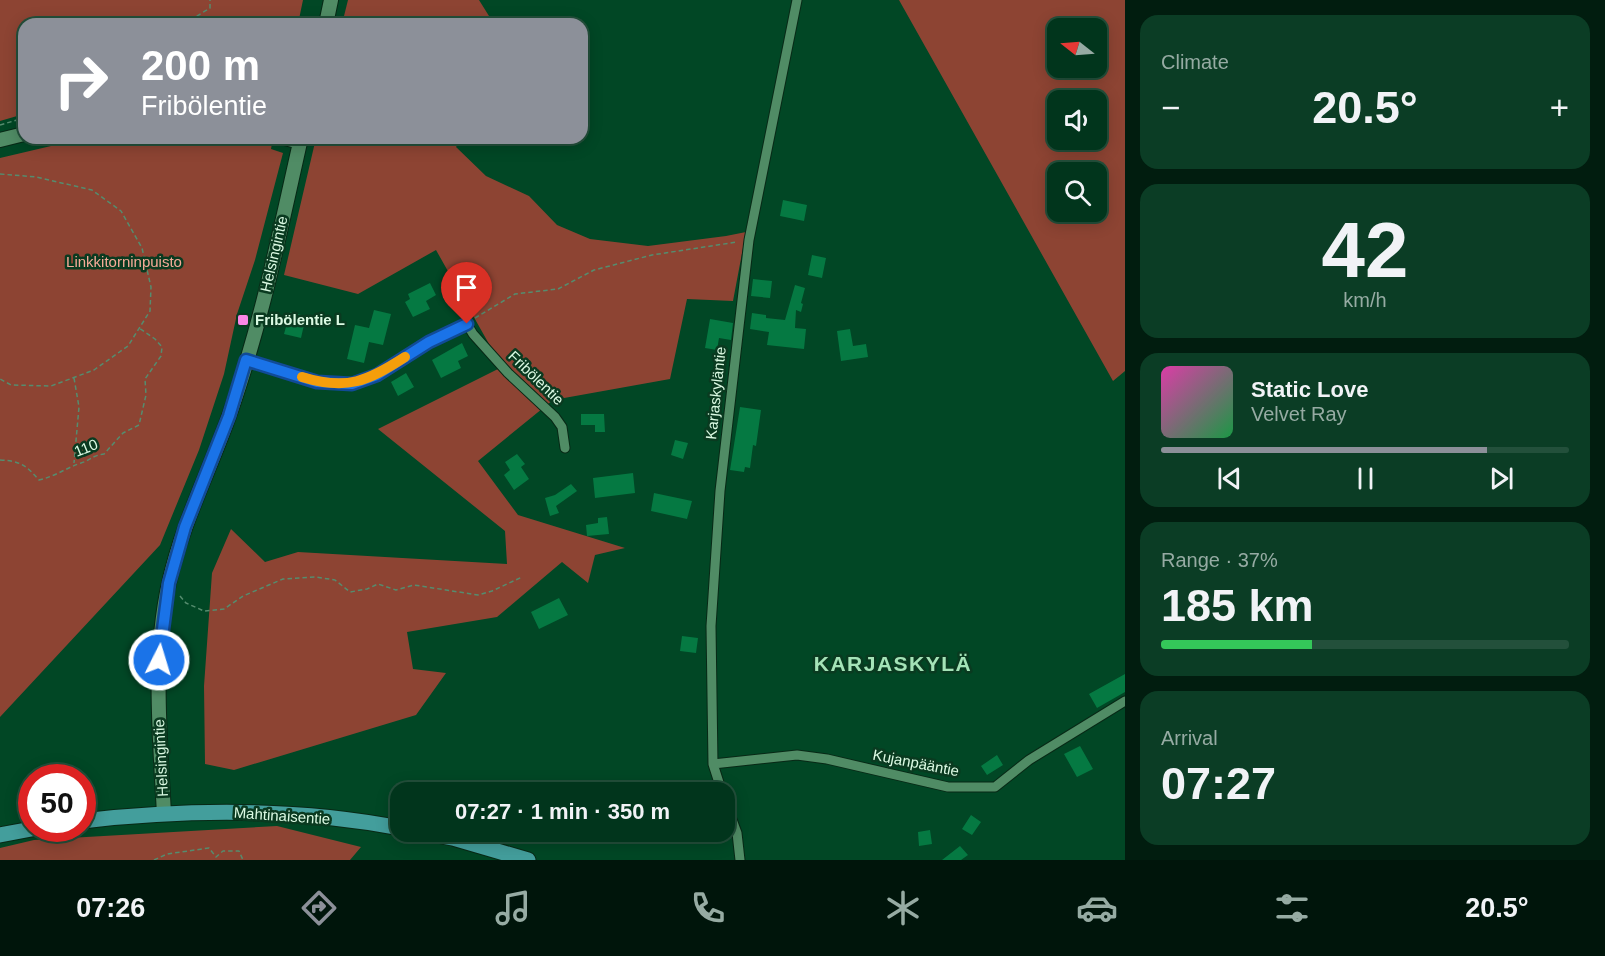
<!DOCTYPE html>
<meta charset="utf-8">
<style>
:root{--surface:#01351c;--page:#0b3d25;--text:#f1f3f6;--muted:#96aba3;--line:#23503b;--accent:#8c9099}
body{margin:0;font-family:Arial,sans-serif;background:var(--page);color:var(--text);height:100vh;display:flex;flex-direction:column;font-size:22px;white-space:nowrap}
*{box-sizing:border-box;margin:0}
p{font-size:20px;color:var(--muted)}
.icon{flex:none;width:33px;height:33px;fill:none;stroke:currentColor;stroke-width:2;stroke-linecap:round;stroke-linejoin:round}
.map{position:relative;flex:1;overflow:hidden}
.sheet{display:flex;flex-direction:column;gap:15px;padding:15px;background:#011d0f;width:480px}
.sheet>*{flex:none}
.guide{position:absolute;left:18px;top:18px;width:570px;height:126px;border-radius:18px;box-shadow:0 3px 15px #0003,0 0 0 2px var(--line);background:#8c9099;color:#fff;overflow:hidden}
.needle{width:39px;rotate:287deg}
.tools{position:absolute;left:1047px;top:18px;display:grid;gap:12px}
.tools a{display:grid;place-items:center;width:60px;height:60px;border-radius:12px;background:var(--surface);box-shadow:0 3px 15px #0003,0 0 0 2px var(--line);font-size:30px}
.speed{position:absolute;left:18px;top:764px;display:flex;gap:12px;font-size:30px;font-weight:700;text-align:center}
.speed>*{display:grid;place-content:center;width:78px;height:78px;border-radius:50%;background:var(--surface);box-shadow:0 3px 15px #0003,0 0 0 2px var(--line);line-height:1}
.speed .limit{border:9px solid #d22;background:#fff;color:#111}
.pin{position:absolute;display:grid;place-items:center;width:51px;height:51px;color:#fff;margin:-62px -26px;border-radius:50% 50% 50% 0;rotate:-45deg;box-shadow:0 0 6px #0007}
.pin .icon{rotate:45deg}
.me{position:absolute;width:66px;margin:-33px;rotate:5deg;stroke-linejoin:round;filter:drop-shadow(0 0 4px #0008)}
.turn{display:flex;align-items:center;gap:21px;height:126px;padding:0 24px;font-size:27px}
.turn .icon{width:78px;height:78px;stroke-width:2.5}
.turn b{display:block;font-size:42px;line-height:51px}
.big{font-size:45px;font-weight:800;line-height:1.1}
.sheet .card{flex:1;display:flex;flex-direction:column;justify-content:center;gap:9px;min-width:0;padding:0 21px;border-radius:18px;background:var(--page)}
.sheet .dial{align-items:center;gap:0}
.dial b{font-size:78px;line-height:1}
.song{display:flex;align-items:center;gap:18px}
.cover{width:72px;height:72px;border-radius:9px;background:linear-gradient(135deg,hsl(320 70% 55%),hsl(140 70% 35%))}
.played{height:6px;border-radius:3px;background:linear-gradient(90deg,var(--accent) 80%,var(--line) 80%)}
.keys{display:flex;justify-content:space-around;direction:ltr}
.heat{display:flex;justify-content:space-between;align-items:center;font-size:33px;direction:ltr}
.charge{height:9px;border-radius:4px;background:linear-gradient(90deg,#34c759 37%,var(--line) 0)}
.trip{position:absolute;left:390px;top:782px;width:345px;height:60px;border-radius:18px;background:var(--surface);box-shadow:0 3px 15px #0003,0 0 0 2px var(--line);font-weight:800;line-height:60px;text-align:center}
.tabs{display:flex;height:96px;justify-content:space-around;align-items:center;background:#00150b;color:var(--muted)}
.tabs .icon{width:42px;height:42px}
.tabs .current{color:var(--accent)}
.tabs b{font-size:27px;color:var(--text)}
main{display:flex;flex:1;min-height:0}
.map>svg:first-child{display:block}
</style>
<main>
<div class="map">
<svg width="1125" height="860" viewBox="0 0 1125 860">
<rect width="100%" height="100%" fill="#014725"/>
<path fill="#8d4433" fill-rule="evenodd" d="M0,0H303L298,24H24V114L0,121Z
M348,0H479L494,24H342Z
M899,0H1125V371L1113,381ZM1058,28H1096V68H1058ZM1058,100H1096V140H1058ZM1058,172H1096V212H1058Z
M85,138H273L271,149L283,153L255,260L237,314L224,374L199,450L160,545L0,717V158Z
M316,138H462L456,147L486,176L529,196L557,225L590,239L648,246L726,236L746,232L733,301L687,299L670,379L553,400L478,461L518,515L625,548L595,555L588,583L562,562L497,617L407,632L413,669L446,673L416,715L234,770L205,764L204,686L212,573L231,529L265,562L298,552L507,564L505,531L378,429L502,367L436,250L358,294L284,275Z
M277,826L361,847L350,860H0V848L34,840Z"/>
<path fill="#057942" d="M783,200L807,205L804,221L780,216Z
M812,255L826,258L822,278L808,275Z
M753,279L772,281L770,298L751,296Z
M430,283L436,295L426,301L430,309L413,317L405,302L410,299L408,294Z
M795,285L805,288L801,303L803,304L801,312L796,310L795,328L806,329L804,349L767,345L769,332L750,329L752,313L766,315V318L785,320Z
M374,310L391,314L383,345L369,342L364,363L347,359L355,325L369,328Z
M290,312L306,316L301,338L284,334Z
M710,319L733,323L731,340L719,338L717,350L705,348Z
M850,329L853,346L866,344L868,357L841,361L837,331Z
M462,343L468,356L458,361L461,368L441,378L432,360Z
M406,373L414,387L398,396L391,382Z
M740,407L761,410L756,446L753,445L750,468L745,467L744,472L730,470Z
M581,414H604L605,432H595V425H581Z
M675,440L688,443L683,459L671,455Z
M517,454L525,464L521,467L529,479L514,490L504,475L510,470L505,462Z
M633,473L635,493L595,498L593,478Z
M571,484L577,491L556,506L559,513L550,516L545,498L555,495Z
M654,493L692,501L687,519L651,511Z
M607,517L609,534L587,536L586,525L598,523V518Z
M559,598L568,615L539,629L531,612Z
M682,636L698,638L696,653L680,651Z
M1125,674V692L1097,708L1089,694Z
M1080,746L1093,769L1077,777L1064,754Z
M997,755L1003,765L987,775L981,766Z
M971,815L981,822L972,835L962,829Z
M930,830L932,844L919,846L918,832Z
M960,846L968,855L961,860H942Z"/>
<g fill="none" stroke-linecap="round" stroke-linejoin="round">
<defs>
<path id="street" d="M246,360L317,382L352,384L377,375L429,342L467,324L473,334L508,373L555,417L562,427L565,448
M713,764L797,755L827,759L948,787H995L1029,760L1125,701
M722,792L713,764L711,626L720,491L749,240L797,0
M724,798L737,833L740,860"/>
<path id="secondary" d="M326,24L331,0
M285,138L300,142
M0,140L24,134
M164,814C160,737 152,658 169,583C182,524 209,472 229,416C261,326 280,231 301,138"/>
<path id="primary" d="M82,821C187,809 297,808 400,828
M415,831L453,838L528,860
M0,835L37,828"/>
</defs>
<use href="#street" stroke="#082916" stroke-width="11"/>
<use href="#secondary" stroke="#082916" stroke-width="16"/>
<use href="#primary" stroke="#082916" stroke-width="17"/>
<path stroke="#558c6e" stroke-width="1.5" stroke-dasharray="4.5 3" stroke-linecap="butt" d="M184,24L210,8V0
M0,125L24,118
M0,174L36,177L92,190L121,211L142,248L151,287L150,311L128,346L94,370L51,386L11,385L0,379
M475,318L515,294L558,289L594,270L652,255L737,242
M74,378L79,407L74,463
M0,460C20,461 26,465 39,480C56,476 66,468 81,463C91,460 91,456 104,454L123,433L139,425L146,395L145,379L161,356L162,347L155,339L139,328
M180,596L186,603L204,611L224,609L243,596L283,579L316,577L335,580L350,592L367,589L378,584L396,590L414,585L478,595L492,591L522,577
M154,860L167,854L209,848L216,857L223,851H239L243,860"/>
<use href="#street" stroke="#508c65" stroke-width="9"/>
<use href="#secondary" stroke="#508c65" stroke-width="14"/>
<use href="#primary" stroke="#439e9c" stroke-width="15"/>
</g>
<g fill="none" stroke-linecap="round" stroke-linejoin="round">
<defs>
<path id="route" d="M159,660L169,583L185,527L229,416L246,360L317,382L352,384L377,375L429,342L467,324"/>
</defs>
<use href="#route" stroke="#114b97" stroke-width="15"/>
<use href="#route" stroke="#1a73e8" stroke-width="10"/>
<path stroke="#f59e0b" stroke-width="10" d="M302,377C347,391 368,381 405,357"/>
</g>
<rect fill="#fa87e6" stroke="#0a3a20" stroke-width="2" x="237" y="314" width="12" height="12" rx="3"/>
<g text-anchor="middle" stroke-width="5" stroke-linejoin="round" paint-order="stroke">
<g font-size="15" fill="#dbfae3" stroke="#0a3a20">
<text transform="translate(274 254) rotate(-77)" y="5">Helsingintie</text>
<text transform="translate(536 378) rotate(44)" y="5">Fribölentie</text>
<text transform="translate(716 393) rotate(-84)" y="5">Karjaskyläntie</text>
<text transform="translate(86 448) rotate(-22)" y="5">110</text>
<text transform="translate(161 758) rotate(-93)" y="5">Helsingintie</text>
<text transform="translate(916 763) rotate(11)" y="5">Kujanpääntie</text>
<text transform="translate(282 816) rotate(4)" y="5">Mahtinaisentie</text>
</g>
<g font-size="15" fill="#f6aa98" stroke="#0a3a20">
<text x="124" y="267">Linkkitorninpuisto</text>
</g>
<g font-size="15" font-weight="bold" fill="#dbfae3" stroke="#0a3a20" text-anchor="start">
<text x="255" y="325">Fribölentie L</text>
</g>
<g font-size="21" font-weight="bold" letter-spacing="1.5" fill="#a4e3b7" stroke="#0a3a20">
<text x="893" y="671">KARJASKYLÄ</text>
</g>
</g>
</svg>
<div class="tools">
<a><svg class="needle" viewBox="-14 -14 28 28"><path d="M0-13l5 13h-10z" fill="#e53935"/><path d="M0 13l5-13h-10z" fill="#96aba3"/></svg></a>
<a><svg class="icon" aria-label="sound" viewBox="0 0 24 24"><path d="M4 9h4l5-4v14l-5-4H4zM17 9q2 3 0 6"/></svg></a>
<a><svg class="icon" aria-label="search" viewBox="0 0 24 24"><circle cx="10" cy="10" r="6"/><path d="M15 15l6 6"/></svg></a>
</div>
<div class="speed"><div class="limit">50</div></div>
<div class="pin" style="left:467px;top:324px;background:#d93025"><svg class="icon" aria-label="arrive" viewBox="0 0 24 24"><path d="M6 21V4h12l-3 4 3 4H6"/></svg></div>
<svg class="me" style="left:159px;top:660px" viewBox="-20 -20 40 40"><circle r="17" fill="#1a73e8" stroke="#fff" stroke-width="3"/><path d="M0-11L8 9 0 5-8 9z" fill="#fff"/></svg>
<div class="trip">07:27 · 1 min · 350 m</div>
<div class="guide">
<div class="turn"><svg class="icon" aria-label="right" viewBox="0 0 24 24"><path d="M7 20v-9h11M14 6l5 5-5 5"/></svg><div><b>200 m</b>Fribölentie</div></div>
</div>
</div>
<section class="sheet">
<div class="card"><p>Climate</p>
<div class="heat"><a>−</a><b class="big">20.5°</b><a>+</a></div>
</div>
<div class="card dial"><b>42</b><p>km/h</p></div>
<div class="card">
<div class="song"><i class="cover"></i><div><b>Static Love</b><p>Velvet Ray</p></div></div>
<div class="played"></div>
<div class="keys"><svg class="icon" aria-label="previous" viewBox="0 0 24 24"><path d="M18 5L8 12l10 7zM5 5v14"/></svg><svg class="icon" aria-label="pause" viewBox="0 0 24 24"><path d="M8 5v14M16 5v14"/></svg><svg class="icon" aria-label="next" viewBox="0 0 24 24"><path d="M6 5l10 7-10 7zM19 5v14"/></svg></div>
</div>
<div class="card"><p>Range · 37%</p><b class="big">185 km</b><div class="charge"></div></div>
<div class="card"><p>Arrival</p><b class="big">07:27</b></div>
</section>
</main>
<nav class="tabs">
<b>07:26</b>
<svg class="icon current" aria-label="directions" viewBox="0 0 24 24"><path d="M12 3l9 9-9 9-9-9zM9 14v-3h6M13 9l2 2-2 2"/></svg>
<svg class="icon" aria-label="music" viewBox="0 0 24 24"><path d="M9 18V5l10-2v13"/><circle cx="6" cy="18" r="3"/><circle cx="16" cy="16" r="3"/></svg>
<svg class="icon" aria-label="phone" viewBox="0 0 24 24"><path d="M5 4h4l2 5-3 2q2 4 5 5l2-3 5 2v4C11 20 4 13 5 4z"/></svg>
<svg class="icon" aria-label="climate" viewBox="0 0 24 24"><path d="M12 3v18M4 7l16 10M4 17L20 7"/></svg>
<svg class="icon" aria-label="car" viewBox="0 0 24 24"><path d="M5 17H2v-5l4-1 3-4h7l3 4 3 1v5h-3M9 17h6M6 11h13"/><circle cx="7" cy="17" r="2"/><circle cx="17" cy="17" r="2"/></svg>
<svg class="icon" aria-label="filters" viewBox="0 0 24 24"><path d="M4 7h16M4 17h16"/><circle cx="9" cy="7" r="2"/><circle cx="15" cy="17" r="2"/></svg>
<b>20.5°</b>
</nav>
